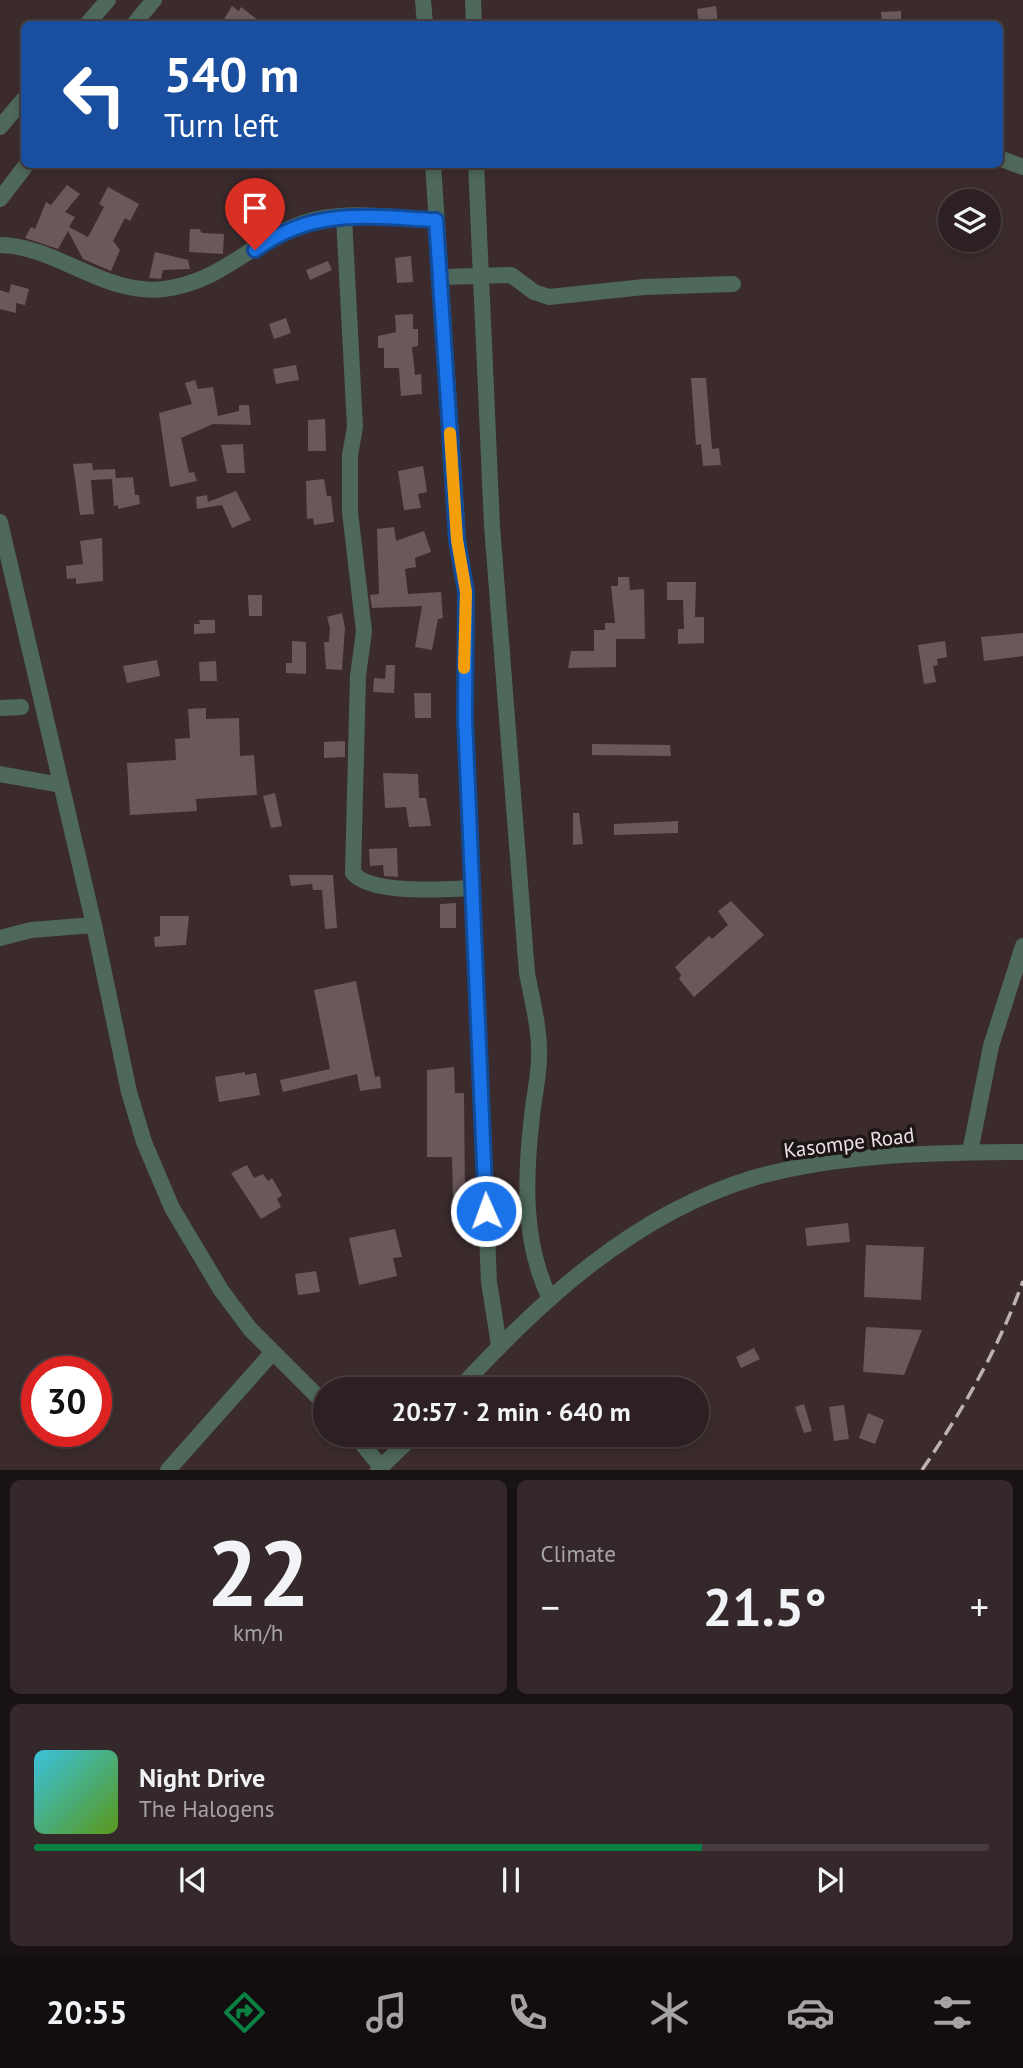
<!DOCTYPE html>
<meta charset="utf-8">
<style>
:root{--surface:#2c2022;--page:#34282a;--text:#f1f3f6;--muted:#a6a3a5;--line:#483e40;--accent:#0b8043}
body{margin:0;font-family:"PT Sans",sans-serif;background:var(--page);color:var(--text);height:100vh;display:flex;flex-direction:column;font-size:26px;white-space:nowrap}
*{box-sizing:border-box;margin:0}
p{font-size:23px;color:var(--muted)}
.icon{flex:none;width:38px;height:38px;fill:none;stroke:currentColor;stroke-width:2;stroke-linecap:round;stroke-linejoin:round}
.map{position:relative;height:1470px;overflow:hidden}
.drawer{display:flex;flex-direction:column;gap:10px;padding:10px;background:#181213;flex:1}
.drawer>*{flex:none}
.guide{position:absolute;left:21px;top:21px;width:982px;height:147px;border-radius:10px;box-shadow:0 4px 10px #0003,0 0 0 2px var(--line);background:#1a4fa0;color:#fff;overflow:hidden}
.controls{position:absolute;left:938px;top:189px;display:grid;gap:14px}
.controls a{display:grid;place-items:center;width:63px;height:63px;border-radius:50%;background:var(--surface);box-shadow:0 4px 10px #0003,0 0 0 2px var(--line);font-size:35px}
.speed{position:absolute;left:21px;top:1356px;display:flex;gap:14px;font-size:35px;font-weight:700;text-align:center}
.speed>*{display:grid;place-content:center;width:91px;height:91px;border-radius:50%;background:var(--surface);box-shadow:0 4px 10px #0003,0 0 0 2px var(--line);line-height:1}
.speed .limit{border:10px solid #d22;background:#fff;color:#111}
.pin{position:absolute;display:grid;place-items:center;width:60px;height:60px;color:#fff;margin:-72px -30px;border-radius:50% 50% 50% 0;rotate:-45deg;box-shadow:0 0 7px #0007}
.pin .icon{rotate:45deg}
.me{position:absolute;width:77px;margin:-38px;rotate:358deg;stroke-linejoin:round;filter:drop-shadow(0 0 5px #0008)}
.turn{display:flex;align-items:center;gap:24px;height:147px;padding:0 28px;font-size:32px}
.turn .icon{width:91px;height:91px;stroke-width:2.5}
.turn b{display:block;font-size:49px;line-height:60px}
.big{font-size:52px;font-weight:800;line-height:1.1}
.drawer .tile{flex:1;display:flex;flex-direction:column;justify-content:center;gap:10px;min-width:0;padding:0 24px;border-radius:10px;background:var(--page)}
.drawer .dial{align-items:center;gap:0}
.dial b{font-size:91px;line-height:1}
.song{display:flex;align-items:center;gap:21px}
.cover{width:84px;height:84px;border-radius:10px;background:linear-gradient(135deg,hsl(190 70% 55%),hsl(90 70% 35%))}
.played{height:7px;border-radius:4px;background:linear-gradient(90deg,var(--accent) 70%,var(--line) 70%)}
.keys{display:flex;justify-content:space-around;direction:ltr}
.heat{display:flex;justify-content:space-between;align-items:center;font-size:38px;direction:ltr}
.drawer .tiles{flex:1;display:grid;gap:10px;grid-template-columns:1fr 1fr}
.tile:last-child{grid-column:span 2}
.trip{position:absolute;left:313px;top:1377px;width:396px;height:70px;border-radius:35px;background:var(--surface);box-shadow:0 4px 10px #0003,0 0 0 2px var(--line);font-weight:800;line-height:70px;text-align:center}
.tabs{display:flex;height:112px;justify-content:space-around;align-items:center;background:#120d0e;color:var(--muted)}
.tabs .icon{width:49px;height:49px}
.tabs .active{color:var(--accent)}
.tabs b{font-size:32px;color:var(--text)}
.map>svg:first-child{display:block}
</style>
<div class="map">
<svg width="1023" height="1470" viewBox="0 0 1023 1470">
<rect width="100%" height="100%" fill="#3b2b2d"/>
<path fill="#6a585a" d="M232,6L239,11L241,7L263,24H233L224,19Z
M716,6L718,24H699L697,9Z
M901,11V24H882L881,12Z
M67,185L80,194L65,212L75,217L69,227L88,237L104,207L99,204L108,187L139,204L130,221L125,218L113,241L120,250L111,271L83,259L68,231L58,249L25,238L31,227L35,229L46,202L51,205Z
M190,229H199L202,233L224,234L223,254L189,252Z
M155,252L188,260L190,269L163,270L161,279L149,278Z
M411,256L413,282L397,283L395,258Z
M328,261L332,270L310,280L306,270Z
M11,284L29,289L25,305L16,303V313L0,309V290L9,293Z
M413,314V329H418V346L412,347L415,375L421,374L422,394L401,396L399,368H384V348H378V336L396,332L395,315Z
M286,318L291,333L274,339L269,324Z
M296,365L299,380L276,384L273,369Z
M691,378H706L712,449L719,448L721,465L703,466L701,444L696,445Z
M195,380L198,389L213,387L218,416L239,411V405H249L251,425L213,424L181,438L189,473L194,472L197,481L170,487L159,413L192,404L185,383Z
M325,419L326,451H308V420Z
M243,444L245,473H227L221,445Z
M92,463L93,470L115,469L116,478L133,477L135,495H139L140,504L118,509V505L114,506L112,479L91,480L94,514L80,515L73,464Z
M423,466L427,492L418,494L421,508L404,510L398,471Z
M324,479L327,496H331L334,522L314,525L313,518L307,519L306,481Z
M236,491L251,520L232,528L222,505L197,509L196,497L207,495L208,502Z
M394,527L396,541L424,531L431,552L415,558L416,567L405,569L408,594L441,592L443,618L438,619L432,650L415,647L422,606L372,608L370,595L379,594L377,529Z
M102,538L103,581L76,584V578L67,579L66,566L83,564L80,541Z
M618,577H629L630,590L644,589L645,639H616V667L568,668L571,651H594V630H605V623H615L611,586H618Z
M667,582H696L695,617H704V643L678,644V629H684L683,600H667Z
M248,595H262V616H249Z
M342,613L345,628L342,670L326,669L324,642H329L330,628L327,617Z
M199,620H215V633L194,634V624H200Z
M1023,633V656L984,661L981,637Z
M292,641L306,642V674L286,673V663H292Z
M945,641L947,657L937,659L938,665L933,666L936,682L924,684L918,645Z
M157,660L160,676L127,683L123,666Z
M216,661L217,681H200L199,662Z
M386,665H395L394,693L373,692L374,678L385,679Z
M414,693H431V718H415Z
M206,708V719L239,718L240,756L254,755L257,795L196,799L197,811L130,815L127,763L176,760L175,739L190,738L188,709Z
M345,741V757L324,758V742Z
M592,744L670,745L671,756L592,755Z
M383,773L418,774L419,798H426L431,826L409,827L406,807L385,808Z
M275,793L282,826L271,828L263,796Z
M573,813H579L583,844L573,845Z
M678,821V833L614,835V824Z
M397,848L398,877L384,876L383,865L370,866L369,849Z
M289,875H333L337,928L325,929L322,890H313L312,884L291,886Z
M731,901L764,935L694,997L679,979L681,975L675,967L709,936L712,939L728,925L718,911Z
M456,903V928H440V904Z
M160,916H189L186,945L155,947L154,937L160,936Z
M356,981L375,1077L380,1076L381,1088L360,1091L357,1074L283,1092L280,1080L330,1069L314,990Z
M454,1067L455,1093H464L465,1197H453L452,1157H427V1070Z
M245,1072V1075L256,1073L260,1095L219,1102L215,1077Z
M247,1165L254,1178L263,1174L268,1181L272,1178L282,1195L277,1199L281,1207L261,1219L231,1173Z
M848,1223L850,1242L807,1246L805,1228Z
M395,1229L402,1257L393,1258L397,1276L359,1285L349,1238Z
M866,1245L924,1247L921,1300L864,1297Z
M316,1271L320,1292L298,1295L295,1274Z
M866,1327L922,1330L904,1375L863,1372Z
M754,1348L760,1359L741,1368L736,1357Z
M804,1404L812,1431L804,1433L795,1407Z
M844,1405L849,1439L834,1441L829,1407Z
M868,1413L884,1420L875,1444L859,1438Z"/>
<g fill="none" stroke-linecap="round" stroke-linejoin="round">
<path stroke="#4e685b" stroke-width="16" d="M423,0L425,24
M473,0L474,24
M87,24L108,0
M134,24L154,0
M0,127L24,99
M999,158L1023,167
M433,164L458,540L466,592L465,718L489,1282L499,1345
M476,164L492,526L527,973C532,1000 540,1029 539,1057C539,1076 534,1096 532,1116C525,1178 522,1241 550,1299
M0,199L27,164
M344,217L355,427L350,455V512L364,631L358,676L353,873C371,895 445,889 473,888
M0,245C57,246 104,296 164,289C224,281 251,241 303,223C344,209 394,218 436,220
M441,277L511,275L534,292L549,297L644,287L733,284
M0,522L94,925L129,1092L144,1142L172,1208L221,1290L250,1329L326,1405
M0,708L21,707
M0,774L61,785
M0,938L31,930L94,925
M970,1152L991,1046L1023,946
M458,1390C541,1300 634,1214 753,1178C839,1153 934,1153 1023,1152
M355,1435L381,1467
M168,1470L273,1352
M378,1470L414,1435"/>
<path stroke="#bdb1b2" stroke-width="3.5" stroke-dasharray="14 7" stroke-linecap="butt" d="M922,1470C962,1411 999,1348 1023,1281"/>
</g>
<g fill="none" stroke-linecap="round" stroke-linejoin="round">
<defs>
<path id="route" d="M255,250C313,207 368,217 436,220L457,540L466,592L465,718L486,1211"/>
</defs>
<use href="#route" stroke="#114b97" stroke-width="18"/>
<use href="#route" stroke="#1a73e8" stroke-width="12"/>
<path stroke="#f59e0b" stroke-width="12" d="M450,433L457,540L466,592L464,668"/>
</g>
<g text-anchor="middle" stroke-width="7" stroke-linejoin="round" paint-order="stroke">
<g font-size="21" fill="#ebe1e2" stroke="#1d1616">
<text transform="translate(849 1143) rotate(-7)" y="7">Kasompe Road</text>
</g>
</g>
</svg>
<div class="controls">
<a><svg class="icon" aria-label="layers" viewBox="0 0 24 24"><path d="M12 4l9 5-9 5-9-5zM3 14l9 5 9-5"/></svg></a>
</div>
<div class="speed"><div class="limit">30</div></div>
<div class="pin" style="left:255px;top:250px;background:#d93025"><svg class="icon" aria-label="arrive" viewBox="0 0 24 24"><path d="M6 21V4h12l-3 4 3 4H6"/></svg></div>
<svg class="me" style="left:486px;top:1211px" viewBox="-20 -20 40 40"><circle r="17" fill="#1a73e8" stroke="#fff" stroke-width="3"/><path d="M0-11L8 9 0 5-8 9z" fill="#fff"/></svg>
<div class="trip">20:57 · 2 min · 640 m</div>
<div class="guide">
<div class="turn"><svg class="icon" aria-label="left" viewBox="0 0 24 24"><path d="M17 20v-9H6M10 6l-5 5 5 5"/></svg><div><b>540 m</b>Turn left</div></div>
</div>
</div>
<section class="drawer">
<div class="tiles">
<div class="tile dial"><b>22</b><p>km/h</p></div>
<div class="tile"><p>Climate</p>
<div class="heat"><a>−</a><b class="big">21.5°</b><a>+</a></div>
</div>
<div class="tile">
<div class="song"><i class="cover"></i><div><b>Night Drive</b><p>The Halogens</p></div></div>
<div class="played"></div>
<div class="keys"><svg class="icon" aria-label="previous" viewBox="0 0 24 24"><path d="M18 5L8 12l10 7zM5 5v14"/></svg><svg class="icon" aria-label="pause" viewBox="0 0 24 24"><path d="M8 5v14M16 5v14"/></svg><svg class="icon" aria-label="next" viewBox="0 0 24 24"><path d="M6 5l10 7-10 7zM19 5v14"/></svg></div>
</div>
</div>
</section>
<nav class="tabs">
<b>20:55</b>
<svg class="icon active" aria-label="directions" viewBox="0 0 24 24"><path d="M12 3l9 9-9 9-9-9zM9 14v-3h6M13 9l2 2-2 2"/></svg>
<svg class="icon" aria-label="music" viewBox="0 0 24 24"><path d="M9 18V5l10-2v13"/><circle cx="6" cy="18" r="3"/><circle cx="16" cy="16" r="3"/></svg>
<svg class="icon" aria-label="phone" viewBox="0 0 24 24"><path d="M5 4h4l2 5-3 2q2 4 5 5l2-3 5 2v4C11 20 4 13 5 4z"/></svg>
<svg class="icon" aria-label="climate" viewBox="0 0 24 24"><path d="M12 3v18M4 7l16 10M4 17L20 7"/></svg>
<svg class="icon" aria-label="car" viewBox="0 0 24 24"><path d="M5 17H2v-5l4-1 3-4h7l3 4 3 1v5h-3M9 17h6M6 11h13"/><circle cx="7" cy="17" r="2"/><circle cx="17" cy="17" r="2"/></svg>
<svg class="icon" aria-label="filters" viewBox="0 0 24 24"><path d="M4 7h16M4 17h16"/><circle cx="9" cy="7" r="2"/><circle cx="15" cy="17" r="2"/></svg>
</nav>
